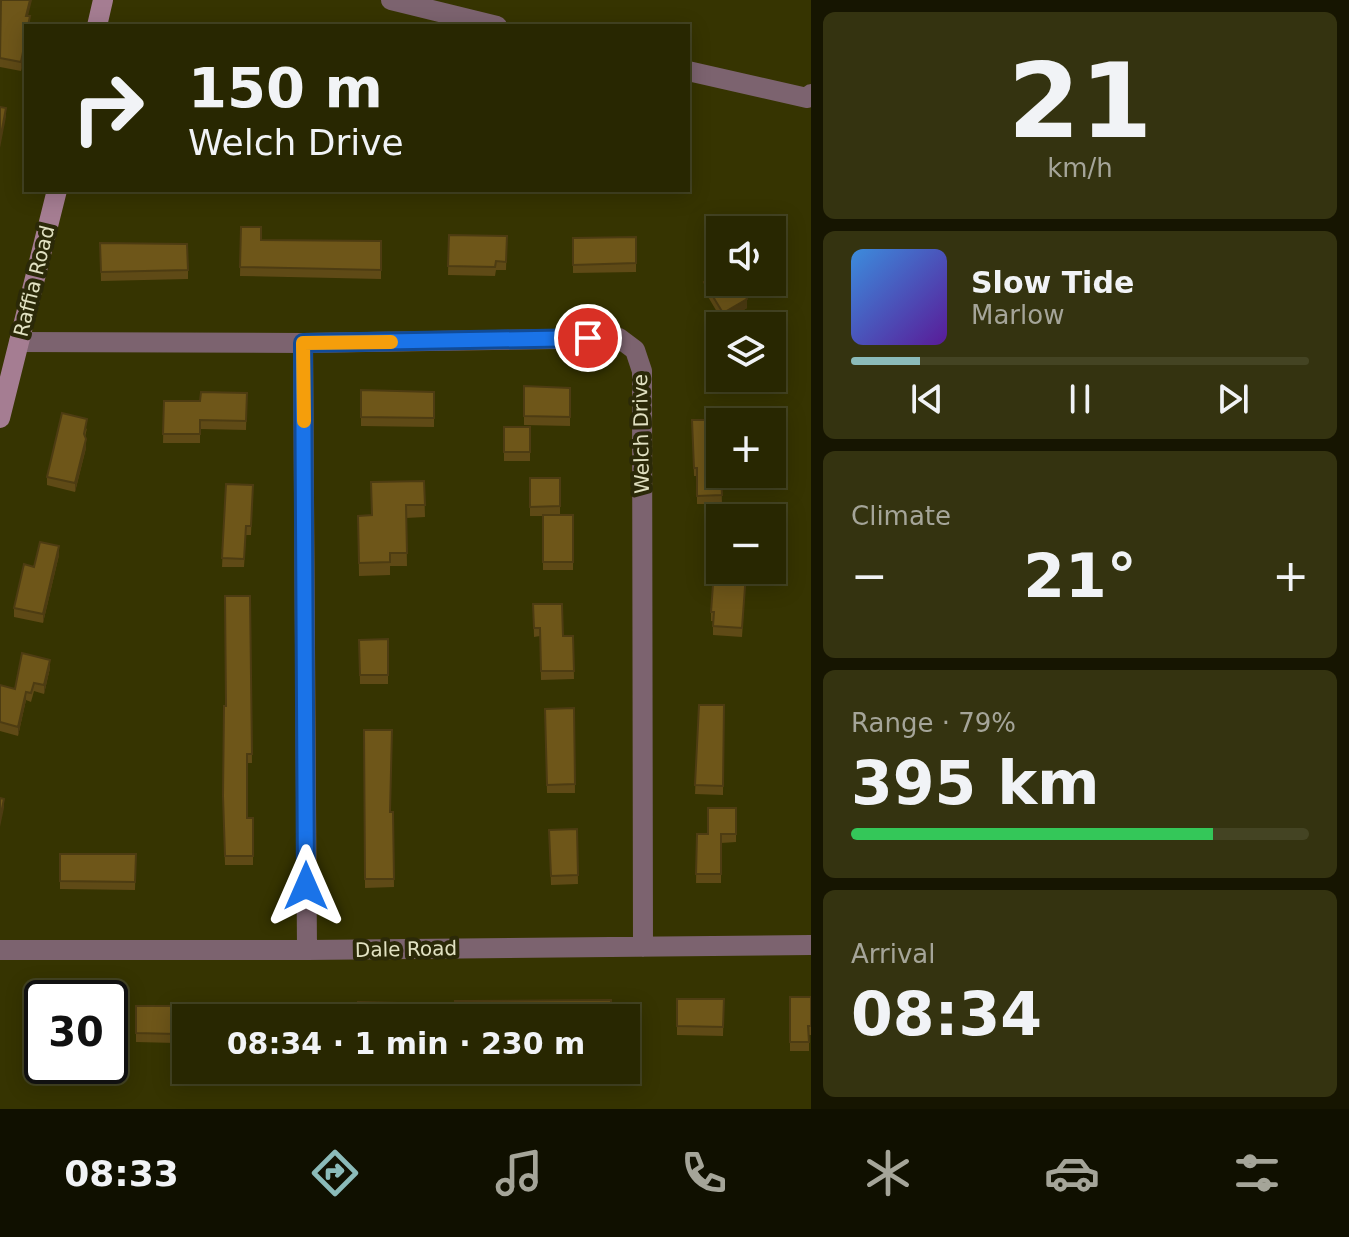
<!DOCTYPE html>
<meta charset="utf-8">
<style>
:root{--surface:#282701;--page:#343310;--text:#f1f3f6;--muted:#a5a599;--line:#444423;--accent:#8bbbb9}
body{margin:0;font-family:"DejaVu Sans",sans-serif;background:var(--page);color:var(--text);height:100vh;display:flex;flex-direction:column;font-size:30px;white-space:nowrap}
*{box-sizing:border-box;margin:0}
p{font-size:26px;color:var(--muted)}
.icon{flex:none;width:44px;height:44px;fill:none;stroke:currentColor;stroke-width:2;stroke-linecap:round;stroke-linejoin:round}
.map{position:relative;flex:1;overflow:hidden}
.sheet{display:flex;flex-direction:column;gap:12px;padding:12px;background:#161501;width:538px}
.sheet>*{flex:none}
.top-card{position:absolute;left:24px;top:24px;width:666px;height:168px;border-radius:0px;box-shadow:0 4px 20px #0003,0 0 0 2px var(--line);background:#282701;color:var(--text);overflow:hidden}
.fabs{position:absolute;left:706px;top:216px;display:grid;gap:16px}
.fabs a{display:grid;place-items:center;width:80px;height:80px;border-radius:0px;background:var(--surface);box-shadow:0 4px 20px #0003,0 0 0 2px var(--line);font-size:40px}
.speed{position:absolute;left:24px;top:980px;display:flex;gap:16px;font-size:40px;font-weight:700;text-align:center}
.speed>*{display:grid;place-content:center;width:104px;height:104px;border-radius:50%;background:var(--surface);box-shadow:0 4px 20px #0003,0 0 0 2px var(--line);line-height:1}
.speed .limit{border:4px solid #111;border-radius:12px;background:#fff;color:#111}
.pin{position:absolute;display:grid;place-items:center;width:68px;height:68px;color:#fff;margin:-34px;border:4px solid #fff;border-radius:50%;box-shadow:0 2px 8px #0007}
.me{position:absolute;width:88px;margin:-44px;rotate:0deg;stroke-linejoin:round;filter:drop-shadow(0 0 6px #0008)}
.turn{display:flex;align-items:center;gap:28px;height:168px;padding:0 32px;font-size:36px}
.turn .icon{width:104px;height:104px;stroke-width:2.5}
.turn b{display:block;font-size:56px;line-height:68px}
.big{font-size:60px;font-weight:800;line-height:1.1}
.sheet .card{flex:1;display:flex;flex-direction:column;justify-content:center;gap:12px;min-width:0;padding:0 28px;border-radius:12px;background:var(--page)}
.sheet .dial{align-items:center;gap:0}
.dial b{font-size:104px;line-height:1}
.song{display:flex;align-items:center;gap:24px}
.cover{width:96px;height:96px;border-radius:12px;background:linear-gradient(135deg,hsl(210 70% 55%),hsl(270 70% 35%))}
.played{height:8px;border-radius:4px;background:linear-gradient(90deg,var(--accent) 15%,var(--line) 15%)}
.keys{display:flex;justify-content:space-around;direction:ltr}
.heat{display:flex;justify-content:space-between;align-items:center;font-size:44px;direction:ltr}
.charge{height:12px;border-radius:6px;background:linear-gradient(90deg,#34c759 79%,var(--line) 0)}
.trip{position:absolute;left:172px;top:1004px;width:468px;height:80px;border-radius:0px;background:var(--surface);box-shadow:0 4px 20px #0003,0 0 0 2px var(--line);font-weight:800;line-height:80px;text-align:center}
.tabs{display:flex;height:128px;justify-content:space-around;align-items:center;background:#101000;color:var(--muted)}
.tabs .icon{width:56px;height:56px}
.tabs .current{color:var(--accent)}
.tabs b{font-size:36px;color:var(--text)}
main{display:flex;flex:1;min-height:0}
.map>svg:first-child{display:block}
</style>
<main>
<div class="map">
<svg width="811" height="1109" viewBox="0 0 811 1109">
<rect width="100%" height="100%" fill="#363401"/>
<g fill="none" stroke-linecap="round" stroke-linejoin="round">
<path stroke="#7c636f" stroke-width="20" d="M391,0L497,26
M688,71L807,98L811,94
M19,342L303,343L619,338L635,350L642,371L643,947
M303,343L307,950
M0,950H307L811,945"/>
<path stroke="#a57d92" stroke-width="20" d="M97,26L103,0
M0,418L57,190"/>
</g>
<path fill="#5f4a16" d="M0,6L28,16L30,25L21,71L0,67Z
M241,227L261,240L381,241V279L240,276Z
M449,235L507,236L506,270H496L495,276L448,275Z
M636,237V272L573,273V238Z
M100,243L188,270V279L101,281Z
M704,282L747,308L723,322L704,290Z
M772,349L780,361L774,384L752,378H772Z
M524,386L570,388V426L524,425Z
M361,390L434,392V427L361,426Z
M247,393L246,430L200,429V443H163L164,401H200Z
M692,420L721,474L722,504H697V476H694Z
M530,427V461H504V452Z
M87,428L85,437L86,448L75,492L47,485V477Z
M530,478H560V515H573V570H543V516H530Z
M424,481L425,517L406,518L407,566H390V575L359,576L358,516L372,515Z
M226,484L253,485L251,535H246L244,567H222Z
M59,555L43,623L14,617V608L34,567Z
M746,573L742,637L713,635V621H711V612Z
M250,596L252,763H247V818H253V865H225L223,804L226,706Z
M533,604L563,636H573L574,679L541,680L540,636L534,637Z
M388,639V684H360L359,640Z
M50,668L44,694L34,691L31,702L26,700L18,736L0,731V685L15,689Z
M699,705H724L723,795L695,794Z
M574,708L575,793H547L545,709Z
M364,730L390,812H393L394,887L365,888Z
M736,808V842L721,843V883H696L697,834H708Z
M577,829L578,884L551,885L549,830Z
M60,854H136L135,890L60,889Z
M790,997H811V1035H809V1051H790Z
M677,999H724L723,1036L677,1035Z
M29,1005L42,1006V1042L28,1041Z
M136,1006H177L176,1043L136,1042Z"/>
<path fill="#4d3c12" d="M30,0H32L26,24V16Z
M26,37V46L21,71V62Z
M6,108V117L0,148V140Z
M747,299V308L723,322V313Z
M780,352V361L774,384V376Z
M86,439V448L75,492V483Z
M59,546V555L43,623V614Z
M50,660V668L44,694V685Z
M26,692V700L18,736V727Z
M4,799V808L0,827V818Z"/>
<path fill="#6e5619" stroke="#4d3c12" stroke-width="2" d="M1,0H30L26,16H30L28,26H26V37L21,62L0,58Z
M0,107L6,108L0,140Z
M241,227H261V240L381,241V270L240,267Z
M449,235L507,236L506,262L496,261L495,267L448,266Z
M636,237V263L573,265V238Z
M100,243L187,244L188,270L101,272Z
M720,272V282H737L747,299L723,313L704,282Z
M772,349L780,352L774,376L772,375Z
M524,386L570,388V417L524,416Z
M361,390L434,392V418L361,417Z
M201,392L247,393L246,421L200,420V434H163L164,401H200Z
M62,413L87,419L84,434L86,439L75,483L47,477Z
M692,420H720V474H721L722,495L697,496V468H694Z
M504,427H530V452H504Z
M530,478H560V506L530,507Z
M424,481L425,505H406L407,553H390V562L359,563L358,516L372,515L371,482Z
M226,484L253,485L251,526H246L244,559L222,558Z
M543,515H573V562H543Z
M40,542L59,546L43,614L14,608L24,564L34,567Z
M714,571L746,573L742,628L713,626L714,612H711Z
M225,596H250L252,754H247V818H253V856H225L223,796L224,706H226Z
M533,604H562L563,636H573L574,671H541L540,628H534Z
M388,639V675H360L359,640Z
M22,653L50,660L44,685L34,683L31,693L26,692L18,727L0,722V685L15,689Z
M699,705H724L723,786L695,785Z
M574,708L575,784L547,785L545,709Z
M364,730H392L390,812H393L394,879H365Z
M0,798L4,799L0,818Z
M708,808H736V834H721V874H696L697,834H708Z
M577,829L578,875L551,876L549,830Z
M60,854H136L135,882L60,881Z
M790,997H811V1026H808L809,1042H790Z
M677,999H724L723,1027L677,1026Z
M611,1000V1018H455V1001Z
M358,1002L399,1003V1006L416,1007V1018H358Z
M29,1005L42,1006V1033H28Z
M247,1005H287V1018H247Z
M136,1006H177L176,1034L136,1033Z"/>
<g fill="none" stroke-linecap="round" stroke-linejoin="round">
<defs>
<path id="route" d="M306,886L303,343L588,338"/>
</defs>
<use href="#route" stroke="#114b97" stroke-width="20"/>
<use href="#route" stroke="#1a73e8" stroke-width="14"/>
<path stroke="#f59e0b" stroke-width="14" d="M304,421L303,343L391,342"/>
</g>
<g text-anchor="middle" stroke-width="8" stroke-linejoin="round" paint-order="stroke">
<g font-size="20" fill="#e1e1c2" stroke="#2b2908">
<text transform="translate(34 281) rotate(-76)" y="7">Raffia Road</text>
<text transform="translate(641 434) rotate(-91)" y="7">Welch Drive</text>
<text transform="translate(406 949) rotate(-1)" y="7">Dale Road</text>
</g>
</g>
</svg>
<div class="fabs">
<a><svg class="icon" aria-label="sound" viewBox="0 0 24 24"><path d="M4 9h4l5-4v14l-5-4H4zM17 9q2 3 0 6"/></svg></a>
<a><svg class="icon" aria-label="layers" viewBox="0 0 24 24"><path d="M12 4l9 5-9 5-9-5zM3 14l9 5 9-5"/></svg></a>
<a>+</a>
<a>−</a>
</div>
<div class="speed"><div class="limit">30</div></div>
<div class="pin" style="left:588px;top:338px;background:#d93025"><svg class="icon" aria-label="arrive" viewBox="0 0 24 24"><path d="M6 21V4h12l-3 4 3 4H6"/></svg></div>
<svg class="me" style="left:306px;top:886px" viewBox="-20 -20 40 40"><path d="M0-17L14 15 0 8-14 15z" fill="#1a73e8" stroke="#fff" stroke-width="4"/></svg>
<div class="trip">08:34 · 1 min · 230 m</div>
<div class="top-card">
<div class="turn"><svg class="icon" aria-label="right" viewBox="0 0 24 24"><path d="M7 20v-9h11M14 6l5 5-5 5"/></svg><div><b>150 m</b>Welch Drive</div></div>
</div>
</div>
<section class="sheet">
<div class="card dial"><b>21</b><p>km/h</p></div>
<div class="card">
<div class="song"><i class="cover"></i><div><b>Slow Tide</b><p>Marlow</p></div></div>
<div class="played"></div>
<div class="keys"><svg class="icon" aria-label="previous" viewBox="0 0 24 24"><path d="M18 5L8 12l10 7zM5 5v14"/></svg><svg class="icon" aria-label="pause" viewBox="0 0 24 24"><path d="M8 5v14M16 5v14"/></svg><svg class="icon" aria-label="next" viewBox="0 0 24 24"><path d="M6 5l10 7-10 7zM19 5v14"/></svg></div>
</div>
<div class="card"><p>Climate</p>
<div class="heat"><a>−</a><b class="big">21°</b><a>+</a></div>
</div>
<div class="card"><p>Range · 79%</p><b class="big">395 km</b><div class="charge"></div></div>
<div class="card"><p>Arrival</p><b class="big">08:34</b></div>
</section>
</main>
<nav class="tabs">
<b>08:33</b>
<svg class="icon current" aria-label="directions" viewBox="0 0 24 24"><path d="M12 3l9 9-9 9-9-9zM9 14v-3h6M13 9l2 2-2 2"/></svg>
<svg class="icon" aria-label="music" viewBox="0 0 24 24"><path d="M9 18V5l10-2v13"/><circle cx="6" cy="18" r="3"/><circle cx="16" cy="16" r="3"/></svg>
<svg class="icon" aria-label="phone" viewBox="0 0 24 24"><path d="M5 4h4l2 5-3 2q2 4 5 5l2-3 5 2v4C11 20 4 13 5 4z"/></svg>
<svg class="icon" aria-label="climate" viewBox="0 0 24 24"><path d="M12 3v18M4 7l16 10M4 17L20 7"/></svg>
<svg class="icon" aria-label="car" viewBox="0 0 24 24"><path d="M5 17H2v-5l4-1 3-4h7l3 4 3 1v5h-3M9 17h6M6 11h13"/><circle cx="7" cy="17" r="2"/><circle cx="17" cy="17" r="2"/></svg>
<svg class="icon" aria-label="filters" viewBox="0 0 24 24"><path d="M4 7h16M4 17h16"/><circle cx="9" cy="7" r="2"/><circle cx="15" cy="17" r="2"/></svg>
</nav>
